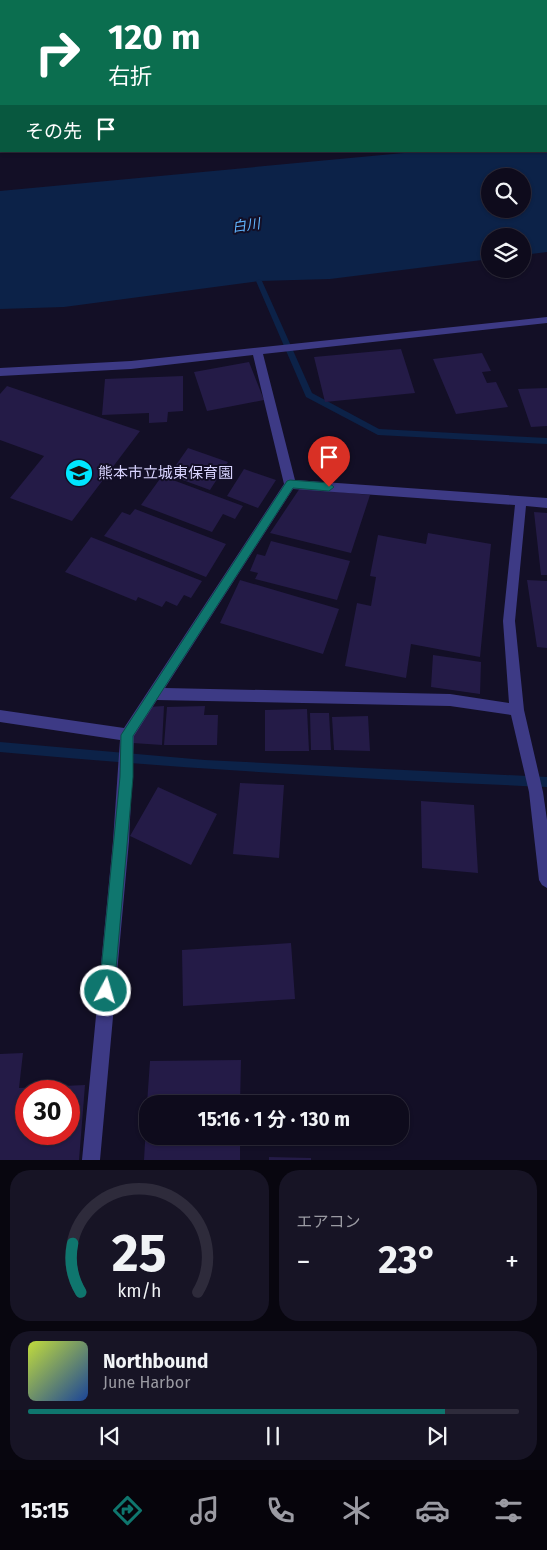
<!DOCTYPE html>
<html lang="ja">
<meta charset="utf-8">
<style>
:root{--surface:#0e0b1c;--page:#171425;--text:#f1f3f6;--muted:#9b9ba3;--line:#2e2b3b;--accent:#0f766e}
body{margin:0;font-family:"Fira Sans","Noto Sans JP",sans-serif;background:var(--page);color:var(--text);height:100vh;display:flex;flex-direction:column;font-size:19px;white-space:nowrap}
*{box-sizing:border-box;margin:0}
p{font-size:16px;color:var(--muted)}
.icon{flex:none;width:28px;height:28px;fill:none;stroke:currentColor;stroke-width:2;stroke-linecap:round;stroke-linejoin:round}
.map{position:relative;height:1160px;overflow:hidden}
.drawer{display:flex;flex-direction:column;gap:10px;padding:10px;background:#08060f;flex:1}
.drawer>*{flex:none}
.banner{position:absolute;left:0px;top:0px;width:548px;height:152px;box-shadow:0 1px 4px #0004,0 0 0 1px var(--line);background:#0b6e4f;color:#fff;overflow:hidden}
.buttons{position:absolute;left:481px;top:168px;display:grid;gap:10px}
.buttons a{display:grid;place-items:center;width:50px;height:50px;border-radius:50%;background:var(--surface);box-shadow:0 1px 4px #0004,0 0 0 1px var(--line);font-size:25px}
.speed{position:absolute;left:15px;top:1080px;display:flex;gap:10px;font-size:25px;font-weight:700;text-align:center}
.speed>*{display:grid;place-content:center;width:65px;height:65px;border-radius:50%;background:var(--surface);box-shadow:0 1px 4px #0004,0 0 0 1px var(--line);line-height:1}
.speed .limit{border:8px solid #d22;background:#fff;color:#111}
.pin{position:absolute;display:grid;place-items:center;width:42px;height:42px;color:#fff;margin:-51px -21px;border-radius:50% 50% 50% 0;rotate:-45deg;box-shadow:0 0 5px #0007}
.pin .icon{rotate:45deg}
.me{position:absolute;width:55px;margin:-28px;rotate:6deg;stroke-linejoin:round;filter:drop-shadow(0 0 4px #0008)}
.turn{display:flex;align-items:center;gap:18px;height:105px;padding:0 25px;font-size:22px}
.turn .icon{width:65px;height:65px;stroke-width:2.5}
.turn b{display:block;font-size:35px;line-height:42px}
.then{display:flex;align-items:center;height:48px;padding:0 25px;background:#0003;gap:10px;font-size:19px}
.big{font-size:38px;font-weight:700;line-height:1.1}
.drawer .tile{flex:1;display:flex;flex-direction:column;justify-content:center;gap:8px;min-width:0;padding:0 18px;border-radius:20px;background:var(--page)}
.drawer .dial{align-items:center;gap:0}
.dial svg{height:130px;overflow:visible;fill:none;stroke:var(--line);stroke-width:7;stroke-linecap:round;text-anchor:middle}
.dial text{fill:var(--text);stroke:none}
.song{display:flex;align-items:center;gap:15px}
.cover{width:60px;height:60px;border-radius:8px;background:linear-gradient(135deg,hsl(70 70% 55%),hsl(220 70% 35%))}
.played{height:5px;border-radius:2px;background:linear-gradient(90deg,var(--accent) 85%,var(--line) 85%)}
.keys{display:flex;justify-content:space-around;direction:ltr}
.heat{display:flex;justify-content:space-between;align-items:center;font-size:28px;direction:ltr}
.drawer .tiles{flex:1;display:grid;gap:10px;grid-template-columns:1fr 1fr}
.tile:last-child{grid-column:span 2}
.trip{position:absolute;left:139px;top:1095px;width:270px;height:50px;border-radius:20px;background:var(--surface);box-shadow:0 1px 4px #0004,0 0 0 1px var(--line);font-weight:700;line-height:50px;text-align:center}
.dock{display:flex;height:80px;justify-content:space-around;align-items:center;background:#06040b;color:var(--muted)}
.dock .icon{width:35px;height:35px}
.dock .selected{color:var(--accent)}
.dock b{font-size:22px;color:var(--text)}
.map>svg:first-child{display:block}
</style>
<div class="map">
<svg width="547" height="1160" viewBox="0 0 547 1160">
<rect width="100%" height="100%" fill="#130f26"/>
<path fill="#0c2248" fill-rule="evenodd" d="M547,139V252L523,255L522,236H490V259L330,279L259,281L64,307L0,309V191L425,151H546ZM490,176H522V209H490Z"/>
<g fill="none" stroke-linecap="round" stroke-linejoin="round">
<path fill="#0c2248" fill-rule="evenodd" d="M259,279L262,281L312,393L379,429L547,438V444L378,435L306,397L256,281Z
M0,742L205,760L547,777V787C364,779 182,769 0,752Z"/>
</g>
<path fill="#241b47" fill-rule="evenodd" d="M401,349L415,393L325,402L314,357Z
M482,353L491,371L482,372L487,383L496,382L508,407L456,414L433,359Z
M249,362L264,400L207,411L194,372Z
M183,376V411L168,412L167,422L149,423V413L102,415L105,379Z
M7,386L140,431L72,521L10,498L44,456L0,440V394Z
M547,388V426L531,427L518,389Z
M188,448L228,462L210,490L169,475Z
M244,469L276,480L258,508L227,496Z
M162,476L243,506L235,519L223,514L212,532L141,505Z
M300,488L370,495L351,553L270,533Z
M135,509L226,544L206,577L104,536L122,512L130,515Z
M534,512L547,513V575H541Z
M428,533L491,544L480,657L411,644L406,678L345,666L357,603L371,606L376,577L370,576L378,535L426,544Z
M91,537L202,581L191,598L184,595L177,606L166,601L162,607L138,597L136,601L65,572Z
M271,541L350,561L337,600L255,579L258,573L250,571L257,554L265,556Z
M240,580L339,609L323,654L220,623Z
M527,580L547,581V648L537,647Z
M433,655L481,662L480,694L431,687Z
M164,706L162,745L133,743L135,726L148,707Z
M205,706L204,715H218L217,745H164L167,707Z
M307,709L309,751H265V710Z
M310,713H329L331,750H311Z
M368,716L370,751L334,750L332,717Z
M240,783L284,785L279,858L233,854Z
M158,787L217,814L191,865L130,836Z
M421,801L474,805L478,873L422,868Z
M291,943L295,999L183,1006L182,950Z
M23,1053L19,1088L85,1085L79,1160H0V1054ZM26,1091H69V1134H26Z
M241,1060L240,1104H147L150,1061Z
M146,1126L148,1136H240V1160H144Z
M269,1157L311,1158V1160H269Z"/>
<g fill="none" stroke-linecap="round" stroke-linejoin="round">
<path fill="#3d3a85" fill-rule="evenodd" d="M117,0H124V1H118Z
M258,0H265V1H259Z
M399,0H407V1H400Z
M546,76H547V80H546Z
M546,98H547V103H546Z
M547,317V323L263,354L295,480L547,498V508L526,506L515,621L524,710L543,792L547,820V888L542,885L539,880L529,792L511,715L450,706L157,700L134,736L129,841L100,1160H82L113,841L120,740L0,722V710L124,728L284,484L253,355L131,369L0,376V368L131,361ZM293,489L515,505L503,621L509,703L450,694L165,688Z"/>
<path fill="#6f6bff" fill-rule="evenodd" d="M0,33H1V39H0Z
M546,89H547V93H546Z"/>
<path fill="#ff4fa3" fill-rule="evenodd" d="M0,71H1V77H0Z
M0,84H1V90H0Z
M0,99H1V105H0Z"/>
</g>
<path fill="#0f766e" stroke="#0a4d48" d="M290,480L329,483L334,487L329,491L293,488L133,736V777L114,991L112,997L106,999L101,997L99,991L120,777L121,735L287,481Z"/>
<defs>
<symbol id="school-disc" viewBox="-11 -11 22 22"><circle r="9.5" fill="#00e5ff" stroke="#130f26"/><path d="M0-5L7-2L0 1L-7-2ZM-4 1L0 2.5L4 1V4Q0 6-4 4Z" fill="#111"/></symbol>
</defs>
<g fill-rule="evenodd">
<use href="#school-disc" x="63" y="457" width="32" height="32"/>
</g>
<g text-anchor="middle" stroke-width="4" stroke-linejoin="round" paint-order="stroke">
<g font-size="14" font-style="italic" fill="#62b6ff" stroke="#130f26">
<text transform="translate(246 225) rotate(-8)" y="5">白川</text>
</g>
<g font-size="15" fill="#d9d4ff" stroke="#130f26" text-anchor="start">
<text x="98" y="478">熊本市立城東保育園</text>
</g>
</g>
</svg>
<div class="buttons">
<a><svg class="icon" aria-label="search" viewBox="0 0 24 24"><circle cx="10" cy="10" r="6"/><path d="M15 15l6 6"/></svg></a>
<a><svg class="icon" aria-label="layers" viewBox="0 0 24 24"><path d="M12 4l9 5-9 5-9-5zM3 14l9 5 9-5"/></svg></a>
</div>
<div class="speed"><div class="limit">30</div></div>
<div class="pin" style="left:329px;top:487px;background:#d93025"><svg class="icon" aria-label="arrive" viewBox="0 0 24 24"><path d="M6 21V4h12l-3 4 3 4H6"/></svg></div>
<svg class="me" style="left:106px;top:991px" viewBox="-20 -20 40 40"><circle r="17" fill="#0f766e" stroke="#fff" stroke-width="3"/><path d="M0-11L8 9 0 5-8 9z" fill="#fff"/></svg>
<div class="trip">15:16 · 1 分 · 130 m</div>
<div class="banner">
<div class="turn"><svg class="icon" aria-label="right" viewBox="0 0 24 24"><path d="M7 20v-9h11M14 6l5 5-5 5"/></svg><div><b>120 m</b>右折</div></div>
<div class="then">その先<svg class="icon" aria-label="arrive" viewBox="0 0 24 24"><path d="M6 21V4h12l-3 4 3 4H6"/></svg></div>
</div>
</div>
<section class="drawer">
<div class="tiles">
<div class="tile dial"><svg viewBox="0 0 100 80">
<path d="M14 69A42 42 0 1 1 86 69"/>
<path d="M14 69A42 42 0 0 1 9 39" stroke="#0f766e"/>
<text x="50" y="56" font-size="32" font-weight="700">25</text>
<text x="50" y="72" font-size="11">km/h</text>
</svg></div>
<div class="tile"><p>エアコン</p>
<div class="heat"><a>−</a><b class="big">23°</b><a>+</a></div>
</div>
<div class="tile">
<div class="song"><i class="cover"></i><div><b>Northbound</b><p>June Harbor</p></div></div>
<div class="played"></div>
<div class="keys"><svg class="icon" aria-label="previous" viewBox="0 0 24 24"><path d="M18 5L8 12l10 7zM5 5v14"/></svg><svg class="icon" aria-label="pause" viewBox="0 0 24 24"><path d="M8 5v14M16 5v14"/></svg><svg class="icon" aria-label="next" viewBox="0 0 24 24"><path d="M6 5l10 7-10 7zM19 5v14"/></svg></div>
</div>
</div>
</section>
<nav class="dock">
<b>15:15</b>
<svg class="icon selected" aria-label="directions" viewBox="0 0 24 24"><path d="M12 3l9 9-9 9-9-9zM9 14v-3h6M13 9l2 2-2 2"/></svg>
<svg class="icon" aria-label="music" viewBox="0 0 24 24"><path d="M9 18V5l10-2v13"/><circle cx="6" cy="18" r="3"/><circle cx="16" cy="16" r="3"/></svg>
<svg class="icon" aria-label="phone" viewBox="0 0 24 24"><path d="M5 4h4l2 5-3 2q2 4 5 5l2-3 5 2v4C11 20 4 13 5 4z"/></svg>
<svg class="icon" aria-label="climate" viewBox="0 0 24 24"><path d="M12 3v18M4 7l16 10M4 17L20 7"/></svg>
<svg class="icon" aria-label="car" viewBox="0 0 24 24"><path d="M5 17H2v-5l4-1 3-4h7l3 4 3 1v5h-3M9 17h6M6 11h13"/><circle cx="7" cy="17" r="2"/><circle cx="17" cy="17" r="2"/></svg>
<svg class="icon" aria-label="filters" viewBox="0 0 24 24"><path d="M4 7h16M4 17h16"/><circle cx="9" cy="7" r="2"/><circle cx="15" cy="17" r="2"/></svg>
</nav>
